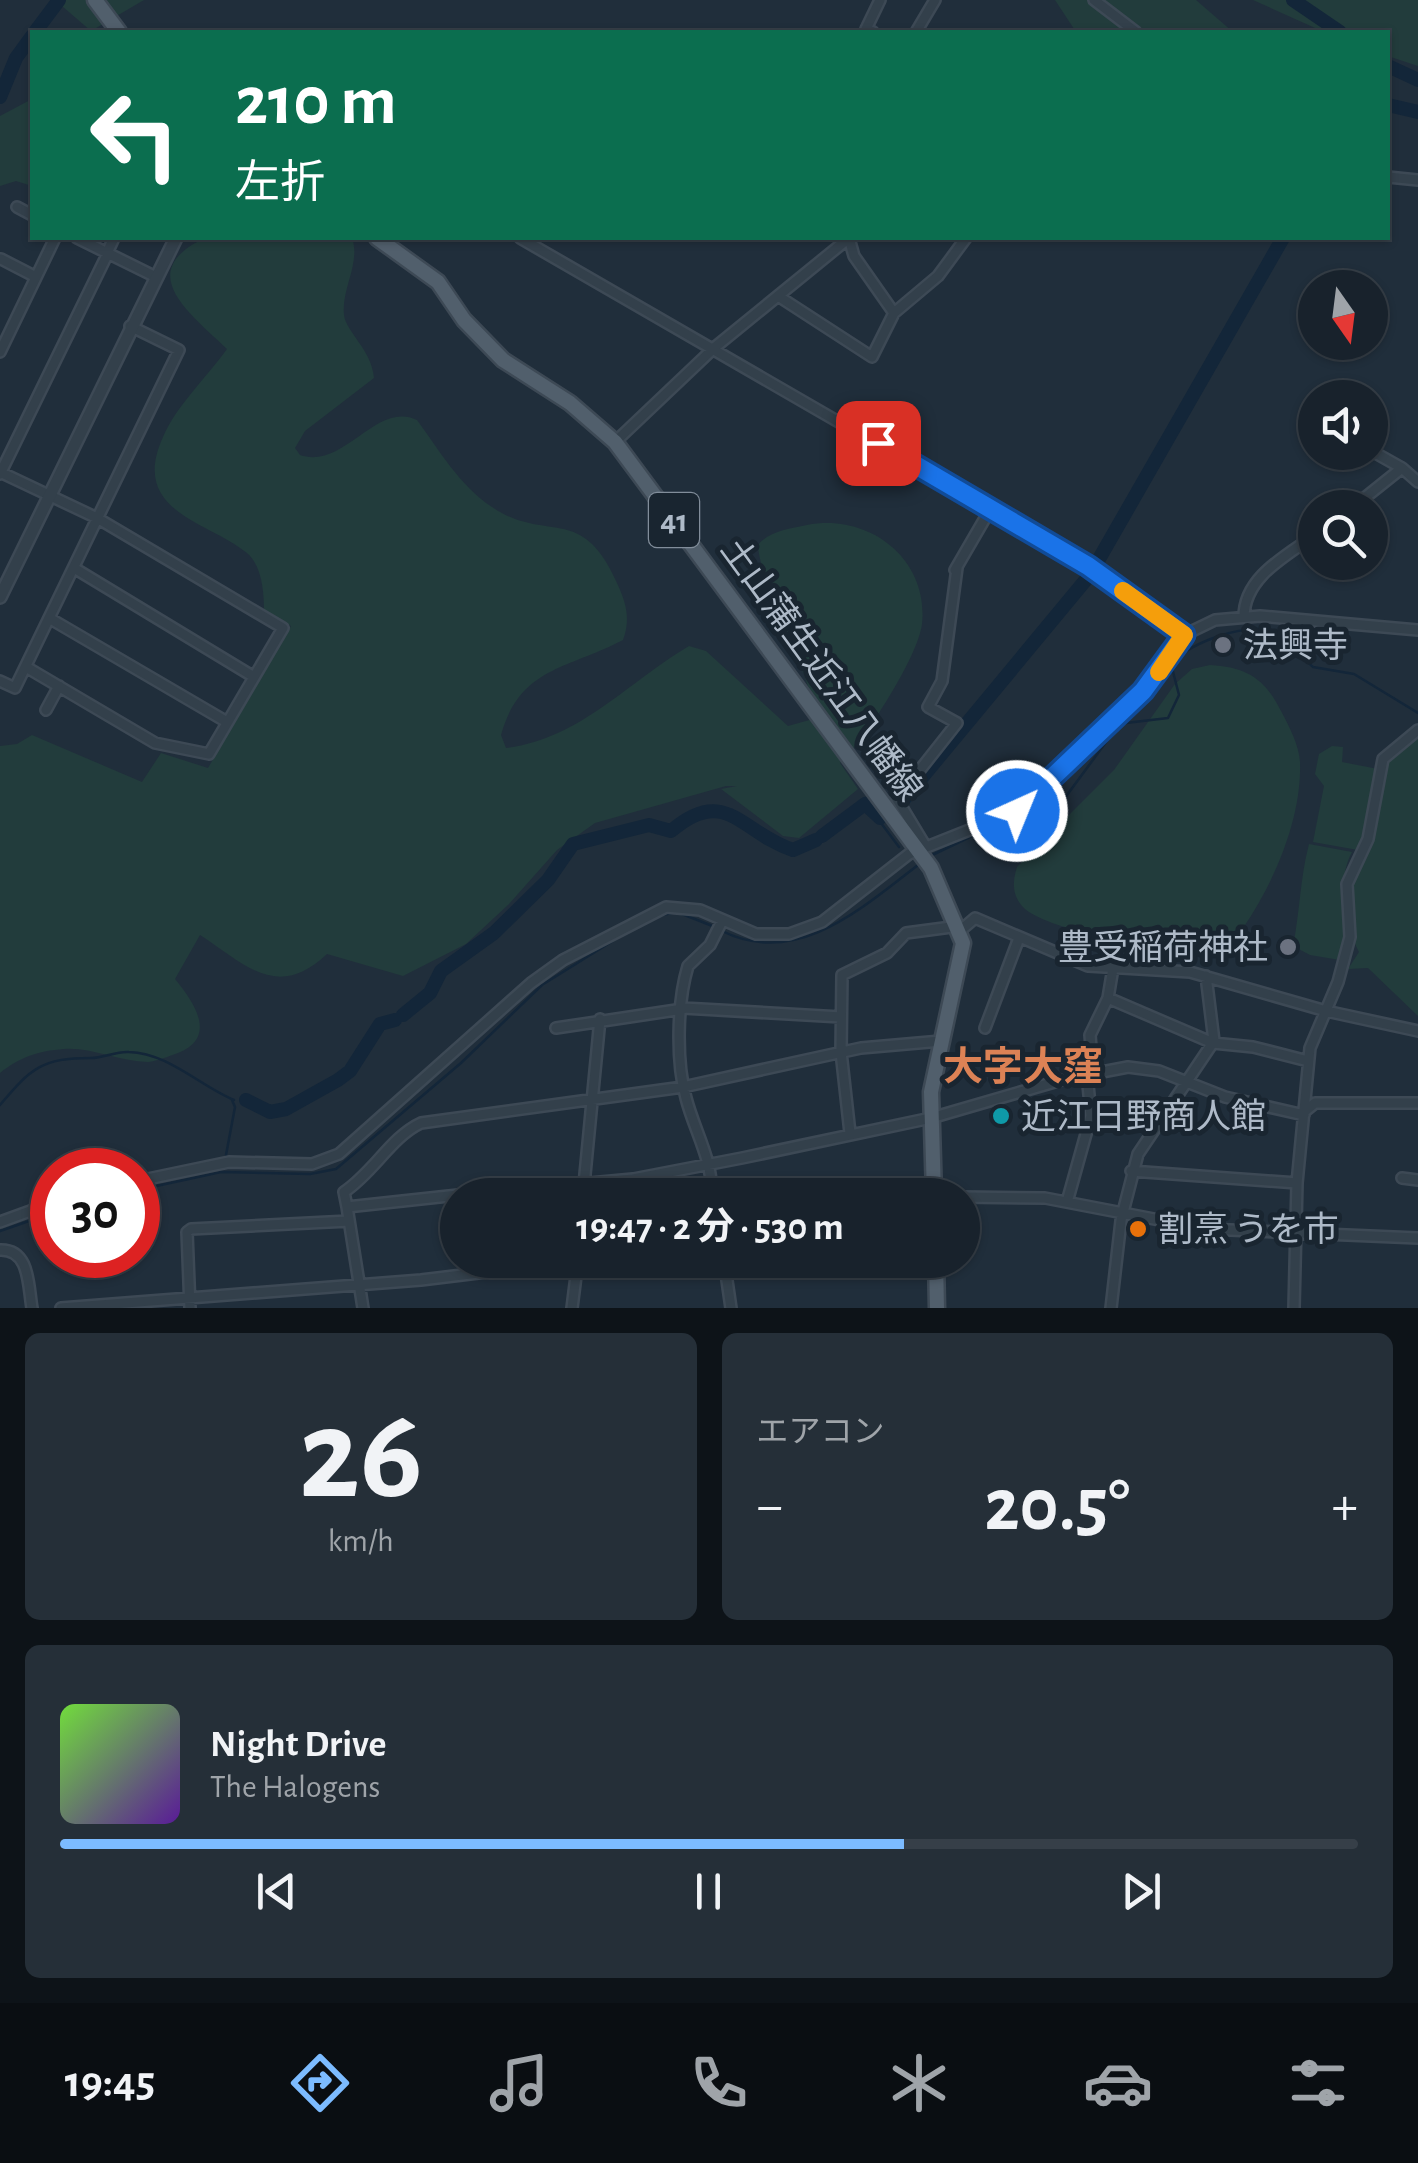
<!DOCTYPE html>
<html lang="ja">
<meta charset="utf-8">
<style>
:root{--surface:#18222c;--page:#252f38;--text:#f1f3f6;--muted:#9fa4a9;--line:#363f48;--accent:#7cbbff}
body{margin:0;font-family:"Alegreya Sans","Noto Sans JP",sans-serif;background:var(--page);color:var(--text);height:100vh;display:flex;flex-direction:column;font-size:38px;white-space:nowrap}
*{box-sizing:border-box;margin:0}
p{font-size:32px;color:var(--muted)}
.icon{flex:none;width:55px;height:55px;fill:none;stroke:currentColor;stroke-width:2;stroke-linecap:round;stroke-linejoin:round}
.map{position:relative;height:1308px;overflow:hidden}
.drawer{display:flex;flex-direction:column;gap:25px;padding:25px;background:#0d1318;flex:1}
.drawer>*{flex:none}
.top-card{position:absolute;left:30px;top:30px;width:1360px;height:210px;border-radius:0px;box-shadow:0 2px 8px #0004,0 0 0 2px var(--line);background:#0b6e4f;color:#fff;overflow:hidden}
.needle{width:65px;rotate:166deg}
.tools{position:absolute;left:1298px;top:270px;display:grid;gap:20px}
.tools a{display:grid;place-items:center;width:90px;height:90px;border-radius:50%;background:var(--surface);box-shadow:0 2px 8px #0004,0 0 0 2px var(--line);font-size:50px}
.speed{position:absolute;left:30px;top:1148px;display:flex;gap:20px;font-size:50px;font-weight:700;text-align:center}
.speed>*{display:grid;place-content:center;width:130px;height:130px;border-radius:50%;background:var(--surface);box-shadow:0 2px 8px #0004,0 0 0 2px var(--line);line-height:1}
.speed .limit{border:15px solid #d22;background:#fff;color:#111}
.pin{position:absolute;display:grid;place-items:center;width:85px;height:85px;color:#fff;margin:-42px;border-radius:20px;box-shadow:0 5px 15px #0006}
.me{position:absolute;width:110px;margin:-55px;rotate:44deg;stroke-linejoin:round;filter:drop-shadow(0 0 8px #0008)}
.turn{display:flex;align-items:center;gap:35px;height:210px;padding:0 40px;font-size:45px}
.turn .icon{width:130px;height:130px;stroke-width:2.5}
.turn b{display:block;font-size:70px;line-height:85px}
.big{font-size:75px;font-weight:700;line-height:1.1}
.drawer .tile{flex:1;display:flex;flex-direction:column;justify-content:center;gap:15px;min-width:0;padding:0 35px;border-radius:15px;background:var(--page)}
.drawer .dial{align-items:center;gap:0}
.dial b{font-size:130px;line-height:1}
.song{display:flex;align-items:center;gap:30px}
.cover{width:120px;height:120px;border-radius:15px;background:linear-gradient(135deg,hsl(100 70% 55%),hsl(270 70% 35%))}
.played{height:10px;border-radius:5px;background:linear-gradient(90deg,var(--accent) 65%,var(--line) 65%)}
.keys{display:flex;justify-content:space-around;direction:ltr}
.heat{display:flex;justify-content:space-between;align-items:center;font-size:55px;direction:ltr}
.drawer .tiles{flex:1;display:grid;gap:25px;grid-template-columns:1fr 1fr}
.tile:last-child{grid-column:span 2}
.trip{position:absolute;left:440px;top:1178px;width:540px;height:100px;border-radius:50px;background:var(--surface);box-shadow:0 2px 8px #0004,0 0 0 2px var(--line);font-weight:700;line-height:100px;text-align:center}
.menu{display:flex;height:160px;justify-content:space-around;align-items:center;background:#0a0e12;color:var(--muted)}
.menu .icon{width:70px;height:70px}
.menu .active{color:var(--accent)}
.menu b{font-size:45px;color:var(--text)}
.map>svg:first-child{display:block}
</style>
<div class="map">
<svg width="1418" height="1308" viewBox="0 0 1418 1308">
<rect width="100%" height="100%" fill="#202e3b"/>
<path fill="#223c3c" d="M55,0H144L91,31Z
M1055,0H1196L1233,32H1076Z
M1253,0H1418V66L1388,56V32H1324Z
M32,99V186L16,181L0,186V116Z
M205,238H352C361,263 341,289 344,315C346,332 372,350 374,378L305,431L295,448L300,455C344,470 376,400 417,420C439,450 460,486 492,507C546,544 581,503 616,581C626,602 631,618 623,640C568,669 520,667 501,735L506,748C580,739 628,682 689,646L706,651L788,726L813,719C824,700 759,584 758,545C769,531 789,529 807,525C868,513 929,558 922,624C918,657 865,740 840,763L858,789L799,838L783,836L721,789L737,786H726L595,823L557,850L509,904L466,944L403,976L327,954C277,1001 246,965 200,935L175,979C193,1001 219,1037 178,1053C169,1056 158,1061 148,1062C120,1062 92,1047 64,1049C38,1051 20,1057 0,1073V746L17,744L32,735L142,782L161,753L208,768L291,626L264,611C264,592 262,566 247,553C208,521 129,512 163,437C176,406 207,377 227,349C191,314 132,272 205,238Z
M1210,665C1247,667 1265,679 1281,711C1289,726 1299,745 1300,762C1302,818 1274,883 1243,928C1218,936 1194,943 1167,943C1134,944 1051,930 1025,909C1012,897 1012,883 1017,867L1114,770L1175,684L1192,669Z
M1418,735V1016L1368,968L1348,969L1359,952C1328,894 1375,821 1387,765L1393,753Z
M1332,746L1343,747L1342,762L1378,769L1366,838L1358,850L1313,842L1324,786L1315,774L1319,754Z
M1309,844L1352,852C1334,885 1352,924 1340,960L1310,955L1293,946C1300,911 1300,878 1309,844Z"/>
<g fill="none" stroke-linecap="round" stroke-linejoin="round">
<path stroke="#132639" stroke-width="2.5" d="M878,819L899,847
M928,857L991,827L1053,814L1115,730L1126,723L1168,718L1179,695L1171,664C1190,641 1252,620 1281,633C1298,641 1300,657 1313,667L1354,674L1418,713
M657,916L677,912L715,927
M722,931C798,969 864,906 922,862
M0,1105C31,1068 42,1058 91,1058C104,1058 116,1051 129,1052C168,1053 200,1086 234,1100
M226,1155L235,1107L232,1100
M138,1190L221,1172L310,1174L336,1169L461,1063L542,985L632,929
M0,1231L52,1213"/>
<path stroke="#132639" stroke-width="14" d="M1293,0L1340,32
M35,32L59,0
M1388,66L1418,80
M0,97L16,58L32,36
M1388,105L1418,112
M1095,566L1283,238
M905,798L1089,576
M822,836L865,804L880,818
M403,1015L430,993L441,971L494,933L548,880L573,844L649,825L671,831C726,784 741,833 793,850L816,840
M246,1100L270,1112L286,1109L338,1080L350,1071L380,1024L395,1020"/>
<defs>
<path id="minor" d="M1094,0L1136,32
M873,32L866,29L880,0
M916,32L935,0
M1388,177L1418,180
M17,207L32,215
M77,238L156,277
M520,238L1088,566L1184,635
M849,238L854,256L894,313
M107,253L114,238
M1,259L36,277
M778,296L872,357L894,313L938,276L966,238
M0,352L55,238
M615,442L714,348L849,238
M1370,450L1402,468
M0,472L97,518L283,628L209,754L155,743L26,667
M0,474L108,253
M1352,508L1402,468L1418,482
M74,568L254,677
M955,570L991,508
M1244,617C1244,577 1286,556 1315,535
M49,618L227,722
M0,681L15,688L179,350L130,326
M46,710L59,686
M926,847L897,799L957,723L928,707L942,681L957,568
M961,930L975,918L1088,966L1190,972L1326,1011L1418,1031
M1108,998L1213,1043L1253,1047L1308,1061
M683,1008L841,1017
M556,1028L683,1009
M985,1028L1019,938
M1093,1073L1090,1035L1108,998L1113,968
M1304,1112L1315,1103H1418
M850,1133L841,1052L842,975L887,953L906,933L959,926
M1131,1171L1297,1183
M1402,1178L1418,1180
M138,1181L229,1162L312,1164L339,1154L531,983L563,960L666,907L700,910L756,934H789L822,922L909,854L1017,811L1143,691L1184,635L1215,620L1260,616L1418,630
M459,1195L633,1179L742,1158L931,1118L1065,1079L1128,1067L1159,1071L1225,1097L1304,1115
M583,1195L600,1019
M711,1195C714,1162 694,1130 686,1098C676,1062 677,1002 688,966L710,945L722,921
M962,1197L1045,1198L1206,1229L1418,1238
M1067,1202L1091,1116L1087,1074
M347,1207L344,1192C374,1172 391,1137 421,1123L683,1087L861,1048L941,1041
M1123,1212L1138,1154L1214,1041L1206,976
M0,1222L52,1203
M0,1250C30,1249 28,1285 32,1308
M724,1260L731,1308
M61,1308L421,1280L585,1260
M190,1308L187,1232L191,1229L349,1221
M363,1308L347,1207L458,1195
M572,1308L578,1260
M1111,1308L1122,1212
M1294,1308L1297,1183L1310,1048L1338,982L1350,937L1347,884L1368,839L1383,759L1418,730"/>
<path id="tertiary" d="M0,597L176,238"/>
<path id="primary" d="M95,0L119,32
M377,238L438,282L464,320L503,360L570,403L615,442L931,868L963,943L931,1092L934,1195
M936,1260L937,1308"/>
</defs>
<use href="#minor" stroke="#3d4955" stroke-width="14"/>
<use href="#tertiary" stroke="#3d4955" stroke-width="16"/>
<use href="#primary" stroke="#3d4955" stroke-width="19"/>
<use href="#minor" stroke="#33404b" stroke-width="9"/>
<use href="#tertiary" stroke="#33404b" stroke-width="11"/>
<use href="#primary" stroke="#515f6c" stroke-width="14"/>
</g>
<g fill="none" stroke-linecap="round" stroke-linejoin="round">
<defs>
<path id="route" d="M878,443L1088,566L1184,635L1143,691L1017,811"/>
</defs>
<use href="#route" stroke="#114b97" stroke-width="25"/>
<use href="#route" stroke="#1a73e8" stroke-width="18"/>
<path stroke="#f59e0b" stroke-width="18" d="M1123,591L1184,635L1159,672"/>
</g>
<g fill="#6b7280" stroke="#192530" stroke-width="4">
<circle cx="1223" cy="645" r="10"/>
<circle cx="1288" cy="947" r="10"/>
</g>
<circle fill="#0f9aa8" stroke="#192530" stroke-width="4" cx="1001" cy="1116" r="10"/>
<circle fill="#e8710a" stroke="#192530" stroke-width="4" cx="1138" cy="1229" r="10"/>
<g text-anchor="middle" stroke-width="10" stroke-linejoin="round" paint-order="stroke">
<rect fill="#192530" stroke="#818d9a" stroke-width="2.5" x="649" y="493" width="50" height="54" rx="8"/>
<g font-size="32" font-weight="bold" fill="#aebac8">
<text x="674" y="531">41</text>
</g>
<g font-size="35" fill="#aebac8" stroke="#192530" text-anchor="start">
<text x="1243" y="657">法興寺</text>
<text x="1268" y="959" text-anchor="end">豊受稲荷神社</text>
<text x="1021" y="1128">近江日野商人館</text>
<text x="1158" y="1241">割烹 うを市</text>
</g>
<g font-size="35" fill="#aebac8" stroke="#192530">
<text transform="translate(822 669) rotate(54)" y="12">土山蒲生近江八幡線</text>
</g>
<g font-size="40" font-weight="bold" fill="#dc8255" stroke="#192530">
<text x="1023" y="1080">大字大窪</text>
</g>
</g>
</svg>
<div class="tools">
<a><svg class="needle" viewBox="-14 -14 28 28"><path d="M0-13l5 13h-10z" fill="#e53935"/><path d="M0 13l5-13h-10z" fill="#9fa4a9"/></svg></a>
<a><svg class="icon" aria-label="sound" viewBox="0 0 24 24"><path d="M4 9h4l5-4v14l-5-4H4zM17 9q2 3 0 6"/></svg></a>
<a><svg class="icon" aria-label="search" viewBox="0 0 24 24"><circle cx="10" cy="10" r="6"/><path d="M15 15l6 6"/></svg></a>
</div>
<div class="speed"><div class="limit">30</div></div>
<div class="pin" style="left:878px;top:443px;background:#d93025"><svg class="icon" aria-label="arrive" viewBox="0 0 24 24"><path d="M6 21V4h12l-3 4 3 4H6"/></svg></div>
<svg class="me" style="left:1017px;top:811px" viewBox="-20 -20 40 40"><circle r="17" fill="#1a73e8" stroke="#fff" stroke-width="3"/><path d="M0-11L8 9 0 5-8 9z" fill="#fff"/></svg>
<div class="trip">19:47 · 2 分 · 530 m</div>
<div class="top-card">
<div class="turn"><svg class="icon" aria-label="left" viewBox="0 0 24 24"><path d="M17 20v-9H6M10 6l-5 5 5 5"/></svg><div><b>210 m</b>左折</div></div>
</div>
</div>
<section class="drawer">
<div class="tiles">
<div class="tile dial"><b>26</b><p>km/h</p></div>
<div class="tile"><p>エアコン</p>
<div class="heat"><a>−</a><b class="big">20.5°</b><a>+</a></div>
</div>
<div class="tile">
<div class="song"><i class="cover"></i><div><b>Night Drive</b><p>The Halogens</p></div></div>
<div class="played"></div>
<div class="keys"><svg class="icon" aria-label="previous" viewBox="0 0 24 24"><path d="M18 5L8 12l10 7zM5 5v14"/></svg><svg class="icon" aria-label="pause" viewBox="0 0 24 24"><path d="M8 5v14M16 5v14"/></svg><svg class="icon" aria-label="next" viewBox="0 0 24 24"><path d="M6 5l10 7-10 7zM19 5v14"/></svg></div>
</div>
</div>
</section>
<nav class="menu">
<b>19:45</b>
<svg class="icon active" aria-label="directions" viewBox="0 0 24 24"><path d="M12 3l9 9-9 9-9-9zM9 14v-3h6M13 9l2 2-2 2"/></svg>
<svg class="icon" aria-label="music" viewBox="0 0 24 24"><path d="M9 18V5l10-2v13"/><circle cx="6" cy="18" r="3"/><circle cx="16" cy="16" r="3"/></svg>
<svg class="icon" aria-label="phone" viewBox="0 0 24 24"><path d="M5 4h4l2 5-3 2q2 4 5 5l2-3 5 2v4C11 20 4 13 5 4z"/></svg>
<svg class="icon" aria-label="climate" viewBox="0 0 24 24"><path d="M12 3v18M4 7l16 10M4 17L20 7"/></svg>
<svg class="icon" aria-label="car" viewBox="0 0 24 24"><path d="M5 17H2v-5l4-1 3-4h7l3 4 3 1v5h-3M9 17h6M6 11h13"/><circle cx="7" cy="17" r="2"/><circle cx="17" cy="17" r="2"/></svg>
<svg class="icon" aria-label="filters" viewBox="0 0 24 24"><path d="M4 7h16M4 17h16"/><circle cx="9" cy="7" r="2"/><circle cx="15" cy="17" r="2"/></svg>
</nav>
